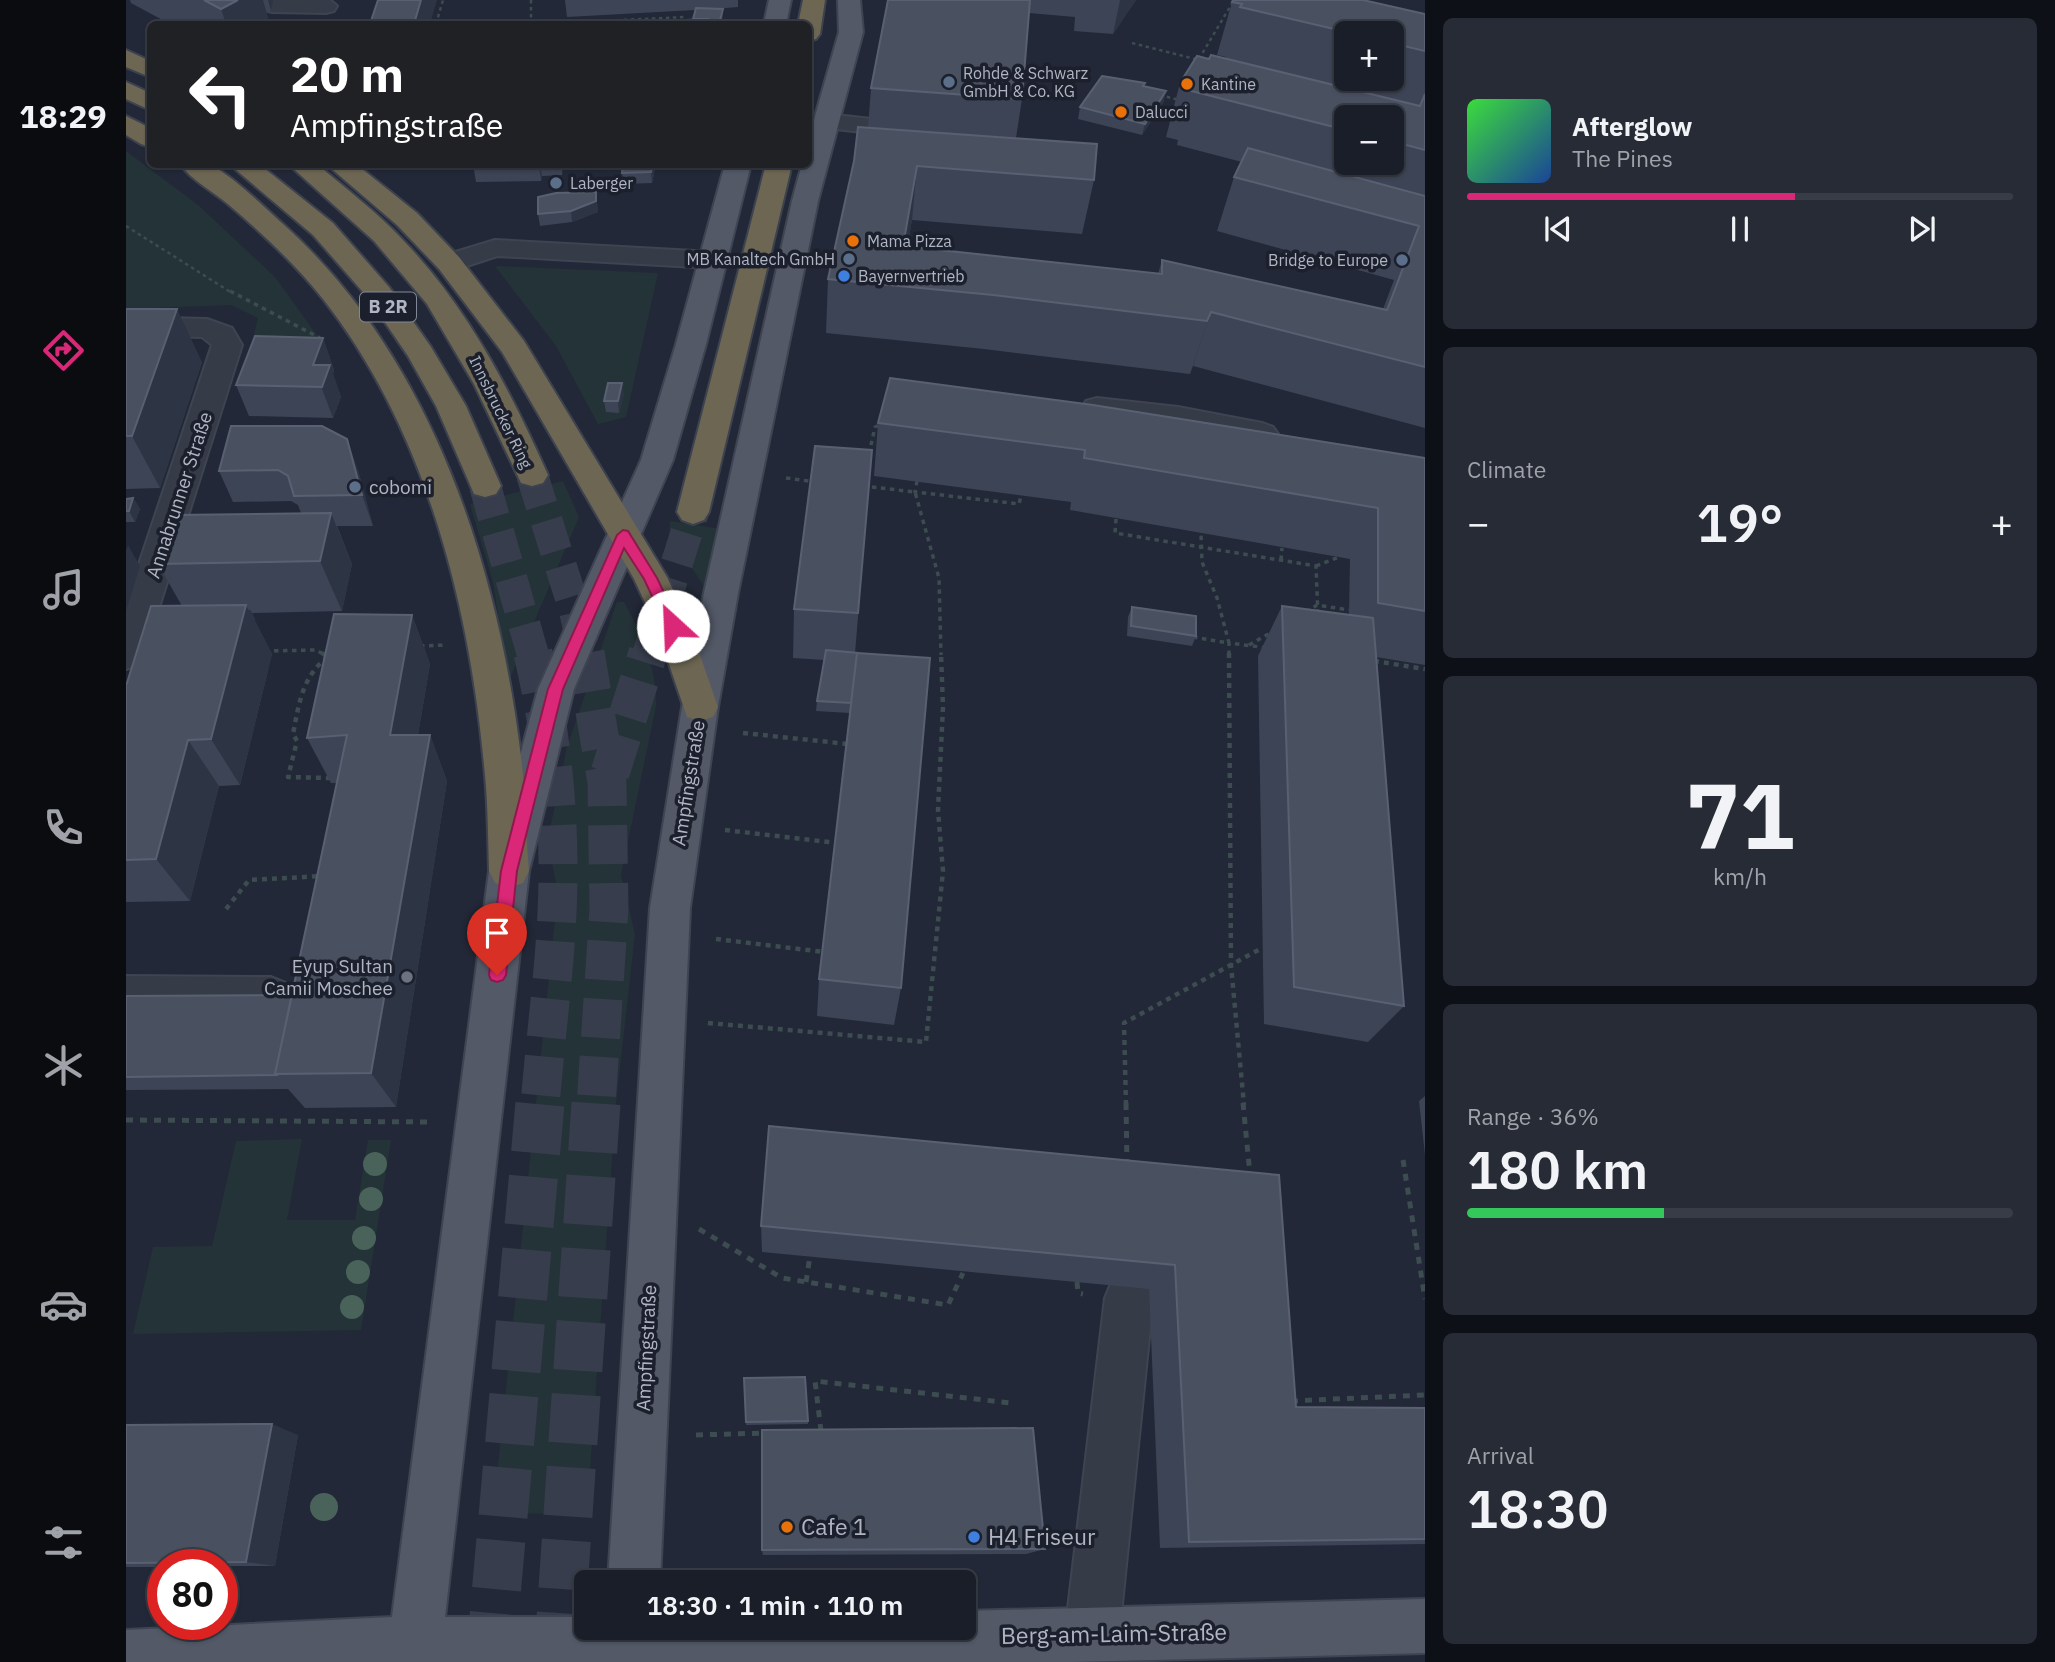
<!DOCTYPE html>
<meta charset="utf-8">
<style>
:root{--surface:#1a1e29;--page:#272b35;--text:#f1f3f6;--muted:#9fa2a8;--line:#383c46;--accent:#db2777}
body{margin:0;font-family:"IBM Plex Sans",sans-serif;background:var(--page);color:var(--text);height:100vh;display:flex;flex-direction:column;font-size:26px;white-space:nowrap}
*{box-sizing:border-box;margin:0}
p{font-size:23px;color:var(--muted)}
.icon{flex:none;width:38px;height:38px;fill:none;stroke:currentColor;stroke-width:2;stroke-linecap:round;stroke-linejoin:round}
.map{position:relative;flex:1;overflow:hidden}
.sheet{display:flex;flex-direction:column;gap:18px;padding:18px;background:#0e1017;width:630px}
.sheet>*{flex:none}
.banner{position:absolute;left:21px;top:21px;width:665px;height:147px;border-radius:10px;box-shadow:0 2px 5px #0004,0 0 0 2px var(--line);background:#202124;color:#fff;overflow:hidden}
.tools{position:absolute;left:1208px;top:21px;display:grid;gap:14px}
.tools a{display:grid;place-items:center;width:70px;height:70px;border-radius:10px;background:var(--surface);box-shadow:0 2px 5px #0004,0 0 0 2px var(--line);font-size:35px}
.speed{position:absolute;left:21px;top:1549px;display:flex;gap:14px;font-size:35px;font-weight:700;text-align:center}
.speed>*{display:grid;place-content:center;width:91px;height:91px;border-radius:50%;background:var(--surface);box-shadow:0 2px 5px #0004,0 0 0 2px var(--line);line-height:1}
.speed .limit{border:10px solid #d22;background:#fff;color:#111}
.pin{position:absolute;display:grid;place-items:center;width:60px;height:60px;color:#fff;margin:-72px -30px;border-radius:50% 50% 50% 0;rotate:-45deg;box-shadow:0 0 7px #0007}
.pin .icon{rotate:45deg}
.me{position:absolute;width:77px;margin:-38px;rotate:335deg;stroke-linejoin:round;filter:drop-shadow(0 0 5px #0008)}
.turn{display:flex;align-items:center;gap:24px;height:147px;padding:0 28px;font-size:32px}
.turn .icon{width:91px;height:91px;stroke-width:2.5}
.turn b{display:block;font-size:49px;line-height:60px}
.big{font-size:52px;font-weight:600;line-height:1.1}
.sheet .card{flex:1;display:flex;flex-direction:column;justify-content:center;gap:10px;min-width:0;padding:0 24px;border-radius:10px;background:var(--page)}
.sheet .dial{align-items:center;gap:0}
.dial b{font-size:91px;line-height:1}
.song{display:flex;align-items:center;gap:21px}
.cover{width:84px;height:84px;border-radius:10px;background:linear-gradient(135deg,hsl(120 70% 55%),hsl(220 70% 35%))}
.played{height:7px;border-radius:4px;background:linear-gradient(90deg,var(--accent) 60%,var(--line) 60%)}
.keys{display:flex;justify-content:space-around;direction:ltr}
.heat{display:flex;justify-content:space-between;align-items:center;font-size:38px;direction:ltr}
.charge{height:10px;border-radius:5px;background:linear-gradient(90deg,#34c759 36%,var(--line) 0)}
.trip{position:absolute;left:448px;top:1570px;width:402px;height:70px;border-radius:10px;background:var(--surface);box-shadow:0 2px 5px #0004,0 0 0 2px var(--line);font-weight:600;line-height:70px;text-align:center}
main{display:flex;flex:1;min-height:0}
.menu{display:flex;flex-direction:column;width:126px;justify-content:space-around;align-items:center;background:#0a0c10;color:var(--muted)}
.menu .icon{width:49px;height:49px}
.menu .current{color:var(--accent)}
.menu b{font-size:32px;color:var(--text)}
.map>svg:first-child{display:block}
</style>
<main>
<nav class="menu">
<b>18:29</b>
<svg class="icon current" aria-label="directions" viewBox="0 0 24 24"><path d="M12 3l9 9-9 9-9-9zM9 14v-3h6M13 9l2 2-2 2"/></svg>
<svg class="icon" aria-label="music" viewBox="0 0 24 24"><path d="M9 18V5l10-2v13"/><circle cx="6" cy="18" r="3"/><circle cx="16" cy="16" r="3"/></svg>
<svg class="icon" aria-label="phone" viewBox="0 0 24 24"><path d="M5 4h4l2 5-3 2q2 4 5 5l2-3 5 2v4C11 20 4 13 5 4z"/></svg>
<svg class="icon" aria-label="climate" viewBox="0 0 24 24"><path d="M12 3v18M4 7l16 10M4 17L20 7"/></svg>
<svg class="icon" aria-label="car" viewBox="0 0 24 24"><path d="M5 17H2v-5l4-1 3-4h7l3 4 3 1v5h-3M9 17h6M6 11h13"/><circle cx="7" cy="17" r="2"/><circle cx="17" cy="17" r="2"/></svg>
<svg class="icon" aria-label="filters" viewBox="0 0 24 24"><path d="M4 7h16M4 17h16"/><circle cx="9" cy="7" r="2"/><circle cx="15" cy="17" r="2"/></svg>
</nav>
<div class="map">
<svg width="1299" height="1662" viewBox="0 0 1299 1662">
<rect width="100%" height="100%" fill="#222837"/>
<path fill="#243338" d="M0,151L72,205L149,277L201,349L124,352L132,318L105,305L0,309Z
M369,266L532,273L500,417L472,424L430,346Z
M437,481L453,517L382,683L367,582L344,504Z
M544,521L595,529L580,589L543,534Z
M491,602H498C516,635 531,668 530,706L495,875L509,934L490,1103L461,1513L367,1514L432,891L425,859L424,829L441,747Z
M176,1139L161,1220H229L242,1140H265L235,1330L7,1334L27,1247L86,1246L110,1141Z"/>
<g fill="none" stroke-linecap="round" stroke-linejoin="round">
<path stroke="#373d4c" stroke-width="32" stroke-dasharray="32 16" stroke-linecap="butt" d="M406,475L449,611L459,655
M359,486L407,655
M522,655L567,512"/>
<path stroke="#373d4c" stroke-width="39" stroke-dasharray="39 19" stroke-linecap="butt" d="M407,653C427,738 435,826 431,913C428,977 419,1041 414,1105
M459,653L481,782L483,909L470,1105
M484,773L522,653"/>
<path stroke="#373d4c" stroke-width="49" stroke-dasharray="49 24" stroke-linecap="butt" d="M364,1662L414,1103
M432,1662L470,1103"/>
<defs>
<path id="minor" d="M138,0H204L211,6L208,11L200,13L146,12L138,10L135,5Z
M701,114L754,120L758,125L754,130L745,133L692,127L688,122L692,117Z
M369,240L587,252L597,254L601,260L597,266L587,268L371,256L323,272L313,269L309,263L313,257Z
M0,317L81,319L106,328L116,345L18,655L12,665L0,669V603L86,345L76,337L0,335Z
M971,398L1052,407L1136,423L1147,427L1152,434L1147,441L1136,445L1052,427L960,415L956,408L960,401Z
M0,976L145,977L160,983L166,996L160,1009L145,1015L0,1014Z
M1003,1274L1020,1281L1027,1298L993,1634L985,1653L966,1661L947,1653L939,1634L979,1298L986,1281Z"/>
<path id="major" d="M643,0H665L660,24H638Z
M712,0H734L737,32L692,201L612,593L592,707L564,908L534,1582H482L524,908L556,707L578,593L666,201L676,164H682V141L713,32Z
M599,164H625L580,344L547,460L448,689L403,871L319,1617H460V1628H838V1611L1299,1599V1653L946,1662H0V1630L266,1617L363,871L412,689L515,460L550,344Z"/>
<path id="highway" d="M677,0H699L694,34L690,39L682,41V24H672Z
M0,50L24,61V77L0,67Z
M0,82L24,93V110L0,99Z
M0,116L24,128V147L15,144L0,135Z
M54,164C63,164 78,162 86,166C107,176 138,207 156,223C307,358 373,569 396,765C400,800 400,836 403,871L397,883L383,888L369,883L363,871C362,836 362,800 358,765C343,603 299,429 197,299C169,264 137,234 103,205C88,192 66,181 54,164Z
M103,164H133L207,223L263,287L305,347L340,406L375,486L370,494L359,497L348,494L310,406L282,356L243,299L187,235Z
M162,164H191C220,189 250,211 276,239C341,306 384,390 422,475L417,483L406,486L395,483L348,384L301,304L248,241Z
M200,164H230L291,213L333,257L398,341L541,577L564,626L592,707L587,717L574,721L561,717L530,626L508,579L376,352L313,269L271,225Z
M640,164H666L583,512L578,520L567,524L556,520L551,512Z"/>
</defs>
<use href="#minor" stroke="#3e4451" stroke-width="4"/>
<use href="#major" stroke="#3e4451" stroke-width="4"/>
<use href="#highway" stroke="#3d424f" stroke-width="4"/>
<path stroke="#3c4c50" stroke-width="2.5" stroke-dasharray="3.5 3.5" stroke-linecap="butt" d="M405,0V24
M310,24L317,0
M407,24L560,17
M1006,43L1073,60
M1073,59L1108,0
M1034,95L1053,100
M0,226L106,293"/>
<path stroke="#3c4c50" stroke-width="3.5" stroke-dasharray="4.5 4.5" stroke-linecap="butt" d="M104,291L194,338
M743,454L749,427L754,425
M660,478L690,482
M791,481L789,492L893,504L895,496
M737,486L789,492L813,578L815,655
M990,519L989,533L1190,566L1192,617
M1155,560L1156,548
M1190,566L1213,557
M1180,612L1191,605L1223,610
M1067,637L1103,643L1091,598L1076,562L1075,534
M1123,645L1146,632
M294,646L320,645
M139,651L190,650L199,655
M1103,655V643L1142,648"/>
<path stroke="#3c4c50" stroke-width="4.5" stroke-dasharray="5 5" stroke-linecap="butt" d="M196,653L202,657
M1103,653L1105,965L1118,1105
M202,657C176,676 173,704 167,734L171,741L162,777L205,778
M1248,661L1299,669
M617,733L722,744
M599,830L711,843
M100,909L123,880L197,876
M590,939L698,952
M582,1023L800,1042L817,871L812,810L817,707L815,653
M1000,1105L998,1023L1136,948"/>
<path stroke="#3c4c50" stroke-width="5" stroke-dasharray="7 7" stroke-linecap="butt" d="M1000,1103L1001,1166
M1117,1103L1124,1175
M0,1120L307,1122
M1277,1160L1299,1299
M573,1229L656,1278L822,1305L837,1273
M680,1282L684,1256
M951,1282L952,1293L957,1294
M1165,1401L1299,1395
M695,1431L689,1381L885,1403
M570,1435L639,1433"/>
<use href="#minor" fill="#353b47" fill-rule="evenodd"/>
<use href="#major" fill="#535967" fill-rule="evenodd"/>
<use href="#highway" fill="#6d6653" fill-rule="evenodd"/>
</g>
<g fill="#49635a">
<circle cx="249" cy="1164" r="12"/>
<circle cx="245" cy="1199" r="12"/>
<circle cx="238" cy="1238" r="12"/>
<circle cx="232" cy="1272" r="12"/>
<circle cx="226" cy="1307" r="12"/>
<circle cx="198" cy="1507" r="14"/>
</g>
<path fill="#3d4455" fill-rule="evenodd" d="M4,0H147L145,11L140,12L144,24H44L5,3Z
M439,0H612V7L588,9H597L596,24H465L567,19L569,10L441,17Z
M762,0H1010L987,34L948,31L949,17L903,13L896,99L890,138L968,180L956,234L786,220L781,246L1032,274L1036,260L1257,309L1268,280L1091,231L1108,177L1116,162L1051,145L1052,140L1040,137L1054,83L1083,59H1099L1100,57L1091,55L1106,2L1299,14V428L1067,366L1064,374L858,349L700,333L702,279L742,128L745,88ZM1220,33H1265V79H1220ZM1220,117H1265V163H1220Z
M1019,83L1018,86L1040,91L1037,103L1016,135L952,119L954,107Z
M347,164H437L436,175L416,176L415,181L350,182Z
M497,164H530L526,183L497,184L496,173Z
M471,203L472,212L446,222L414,226L412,214Z
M0,309L76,362L34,488L0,489Z
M197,338L208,370L207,374L215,397L207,418L123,416L110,385Z
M498,394L493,413L480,412L478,401Z
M752,423L1299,458V665L1250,657L1278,1006L1242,1042L1138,1024L1132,656L1156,606L1223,615L1224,559L944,510L945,502L748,476Z
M746,450L729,653L775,988L768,1025L691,1016L693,979L724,713L690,711L691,701L698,660L667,658L668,609Z
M232,470L247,526H211L226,564L216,611L126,613L129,619V621L146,654L114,785L93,786L64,901L0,902V686L56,606L32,564L175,513L172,505L165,501L107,502L93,471Z
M7,498L14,509L9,522H0V499Z
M1006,607L1070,636L1066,646L1001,636L1002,617Z
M286,615L304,664L292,735H304L321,781L270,1107L179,1108L162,1089L0,1090V996L166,995L211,783H205L181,738Z
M1299,1096V1155L1293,1101Z
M1153,1175L1170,1407L1299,1408V1544L1034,1548L1023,1289L636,1252L635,1226Z
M618,1378L682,1421V1424L620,1425Z
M0,1425L172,1435L149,1566H96V1564H37V1567H0Z
M919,1549L900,1554L637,1555L636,1550Z"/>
<path fill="#2d3444" d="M112,0H137L144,24H100L95,9Z
M142,0H147L145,11Z
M295,0H311L304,24H288Z
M994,0H1010L987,34Z
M597,9L596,24H593Z
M1040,91L1037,103L1016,135L1019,124Z
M413,164H414L416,176L415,181Z
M527,164H530L526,183L525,172Z
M791,166L786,220L774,286L777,246Z
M470,192L472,212L446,222L445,211Z
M51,309L76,362L34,488L6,436Z
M1085,312L1067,366L1064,374Z
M197,338L208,370L207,374L215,397L207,418L187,365Z
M496,383L498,394L493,413L492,401Z
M221,439L232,470L247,526L236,495Z
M7,498L14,509L9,522L3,511Z
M205,513L226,564L216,611L194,561Z
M2,545L14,566L0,611V551Z
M120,605L123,611L124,609L129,619V621L146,654L114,785L85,739Z
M286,615L304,664L284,781L264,735Z
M304,735L321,781L270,1107L245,1073Z
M62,740L93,786L64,901L30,859Z
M146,1424L172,1435L149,1566L120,1562Z"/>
<path fill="#495161" stroke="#596071" stroke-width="2" d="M78,0H112L95,9Z
M252,0H295L288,24H244Z
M762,0H904L896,99L745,88Z
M1107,0H1237L1299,14V51L1265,43V33H1225L1114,7L1116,4L1106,2Z
M570,8L597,9L593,24H583L582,19H567Z
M582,19L583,24H465Z
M1085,55L1294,106L1299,94V150L1265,141V117H1220V130L1065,91L1068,87L1054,83L1071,56L1083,59Z
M976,76L1019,83L1017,86L1040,91L1019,124L954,107Z
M732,127L971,144L968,180L791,166L777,246L1036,274V260L1261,310L1293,226L1108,177L1122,148L1299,196V367L1085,312L1081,321L867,295L702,279L728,161Z
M497,164H527L525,172L496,173Z
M470,192V201L445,211L412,214V197L430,193Z
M0,309H51L6,436H0Z
M129,336L197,338L187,365H204L196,387L110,385Z
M764,378L967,405L1299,458V611L1252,603V508L958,458L959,450L752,423Z
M482,383H496L492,401H478Z
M105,426H196L221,439L236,495L168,496L162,476L152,470L93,471Z
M689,446L746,450L732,613L668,609Z
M7,498L3,511H0V499Z
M205,513L194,561L32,564L48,515Z
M120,605L85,739L62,740L30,859L0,860V686L25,606Z
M1156,606L1247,618L1278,1006L1168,987Z
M1006,607L1070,616V636L1005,626Z
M208,614L286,615L264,735H304L245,1073L149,1074L221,735L181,738Z
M700,650L733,653H731L725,703L691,701Z
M731,653L804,658L775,988L693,979Z
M166,995L149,1074L150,1075L0,1077V996Z
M643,1126L1153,1175L1170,1407L1299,1408V1539L1063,1542L1049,1265L635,1226Z
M679,1377L682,1421L620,1422L618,1378Z
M146,1424L120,1562L0,1563V1425Z
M907,1428L919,1549L636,1550V1430Z"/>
<path fill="#db2777" stroke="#8e194d" stroke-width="2" d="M497,530L502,531L531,578L554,626L552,630H542L518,579L498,548L437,689L391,871L380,975L377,980L371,982L365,980L363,975L375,871L422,689L491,535Z"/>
<g fill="#5c6f8a" stroke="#1b202c" stroke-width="2.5">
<circle cx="823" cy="82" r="7"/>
<circle cx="430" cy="183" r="7"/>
<circle cx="723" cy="259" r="7"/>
<circle cx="1276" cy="260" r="7"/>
<circle cx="229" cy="487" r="7"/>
</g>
<g fill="#e8710a" stroke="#1b202c" stroke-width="2.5">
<circle cx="1061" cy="84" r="7"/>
<circle cx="995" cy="112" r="7"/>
<circle cx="727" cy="241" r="7"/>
<circle cx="661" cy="1527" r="7"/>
</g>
<g fill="#3f7fe0" stroke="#1b202c" stroke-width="2.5">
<circle cx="718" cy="276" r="7"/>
<circle cx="848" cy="1537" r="7"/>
</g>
<circle fill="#6b7280" stroke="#1b202c" stroke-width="2.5" cx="281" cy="977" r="7"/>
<g text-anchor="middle" stroke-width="7" stroke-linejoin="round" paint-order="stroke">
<g font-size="16" fill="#b0b5c4" stroke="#1b202c" text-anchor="start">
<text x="837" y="79">Rohde &amp; Schwarz<tspan x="837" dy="18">GmbH &amp; Co. KG</tspan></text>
<text x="1075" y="90">Kantine</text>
<text x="1009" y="118">Dalucci</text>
<text x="444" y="189">Laberger</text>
<text x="741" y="247">Mama Pizza</text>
<text x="709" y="265" text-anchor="end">MB Kanaltech GmbH</text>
<text x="1262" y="266" text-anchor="end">Bridge to Europe</text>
<text x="732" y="282">Bayernvertrieb</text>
</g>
<g font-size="16" fill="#b0b5c4" stroke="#1b202c">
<text transform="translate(375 412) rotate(64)" y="6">Innsbrucker Ring</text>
</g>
<rect fill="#1b202c" stroke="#838896" stroke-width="2" x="234" y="292.5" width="56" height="29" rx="5"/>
<g font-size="18" font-weight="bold" fill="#b0b5c4">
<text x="262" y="313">B 2R</text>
</g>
<g font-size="19" fill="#b0b5c4" stroke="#1b202c" text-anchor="start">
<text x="243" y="494">cobomi</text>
<text x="267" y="973" text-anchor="end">Eyup Sultan<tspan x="267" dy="22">Camii Moschee</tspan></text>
</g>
<g font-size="19" fill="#b0b5c4" stroke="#1b202c">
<text transform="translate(53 495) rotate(-72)" y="7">Annabrunner Straße</text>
<text transform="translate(562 783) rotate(-81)" y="7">Ampfingstraße</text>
<text transform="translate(520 1348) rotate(-87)" y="7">Ampfingstraße</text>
</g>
<g font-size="23" fill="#b0b5c4" stroke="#1b202c" text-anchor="start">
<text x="675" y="1535">Cafe 1</text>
<text x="862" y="1545">H4 Friseur</text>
</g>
<g font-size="23" fill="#b0b5c4" stroke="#1b202c">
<text transform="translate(988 1634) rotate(-1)" y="8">Berg-am-Laim-Straße</text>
</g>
</g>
</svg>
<div class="tools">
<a>+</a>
<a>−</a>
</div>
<div class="speed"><div class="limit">80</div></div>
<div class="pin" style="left:371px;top:975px;background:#d93025"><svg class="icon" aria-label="arrive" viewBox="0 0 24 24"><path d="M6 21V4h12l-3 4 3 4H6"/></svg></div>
<svg class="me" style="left:547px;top:626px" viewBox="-20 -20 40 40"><circle r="19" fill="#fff"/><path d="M0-13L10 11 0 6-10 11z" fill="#db2777"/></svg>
<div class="trip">18:30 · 1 min · 110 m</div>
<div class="banner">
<div class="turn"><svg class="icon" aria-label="left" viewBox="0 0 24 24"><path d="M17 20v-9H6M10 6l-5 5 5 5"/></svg><div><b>20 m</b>Ampfingstraße</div></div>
</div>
</div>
<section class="sheet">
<div class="card">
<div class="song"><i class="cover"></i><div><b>Afterglow</b><p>The Pines</p></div></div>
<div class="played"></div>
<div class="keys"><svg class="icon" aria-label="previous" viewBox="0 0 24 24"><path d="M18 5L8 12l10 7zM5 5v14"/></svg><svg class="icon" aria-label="pause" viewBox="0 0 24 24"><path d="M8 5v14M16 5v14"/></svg><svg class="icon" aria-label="next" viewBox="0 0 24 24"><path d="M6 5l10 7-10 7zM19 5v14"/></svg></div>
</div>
<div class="card"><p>Climate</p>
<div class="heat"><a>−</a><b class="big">19°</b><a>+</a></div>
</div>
<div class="card dial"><b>71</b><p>km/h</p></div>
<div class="card"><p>Range · 36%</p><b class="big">180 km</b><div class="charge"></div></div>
<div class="card"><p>Arrival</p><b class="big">18:30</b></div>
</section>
</main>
